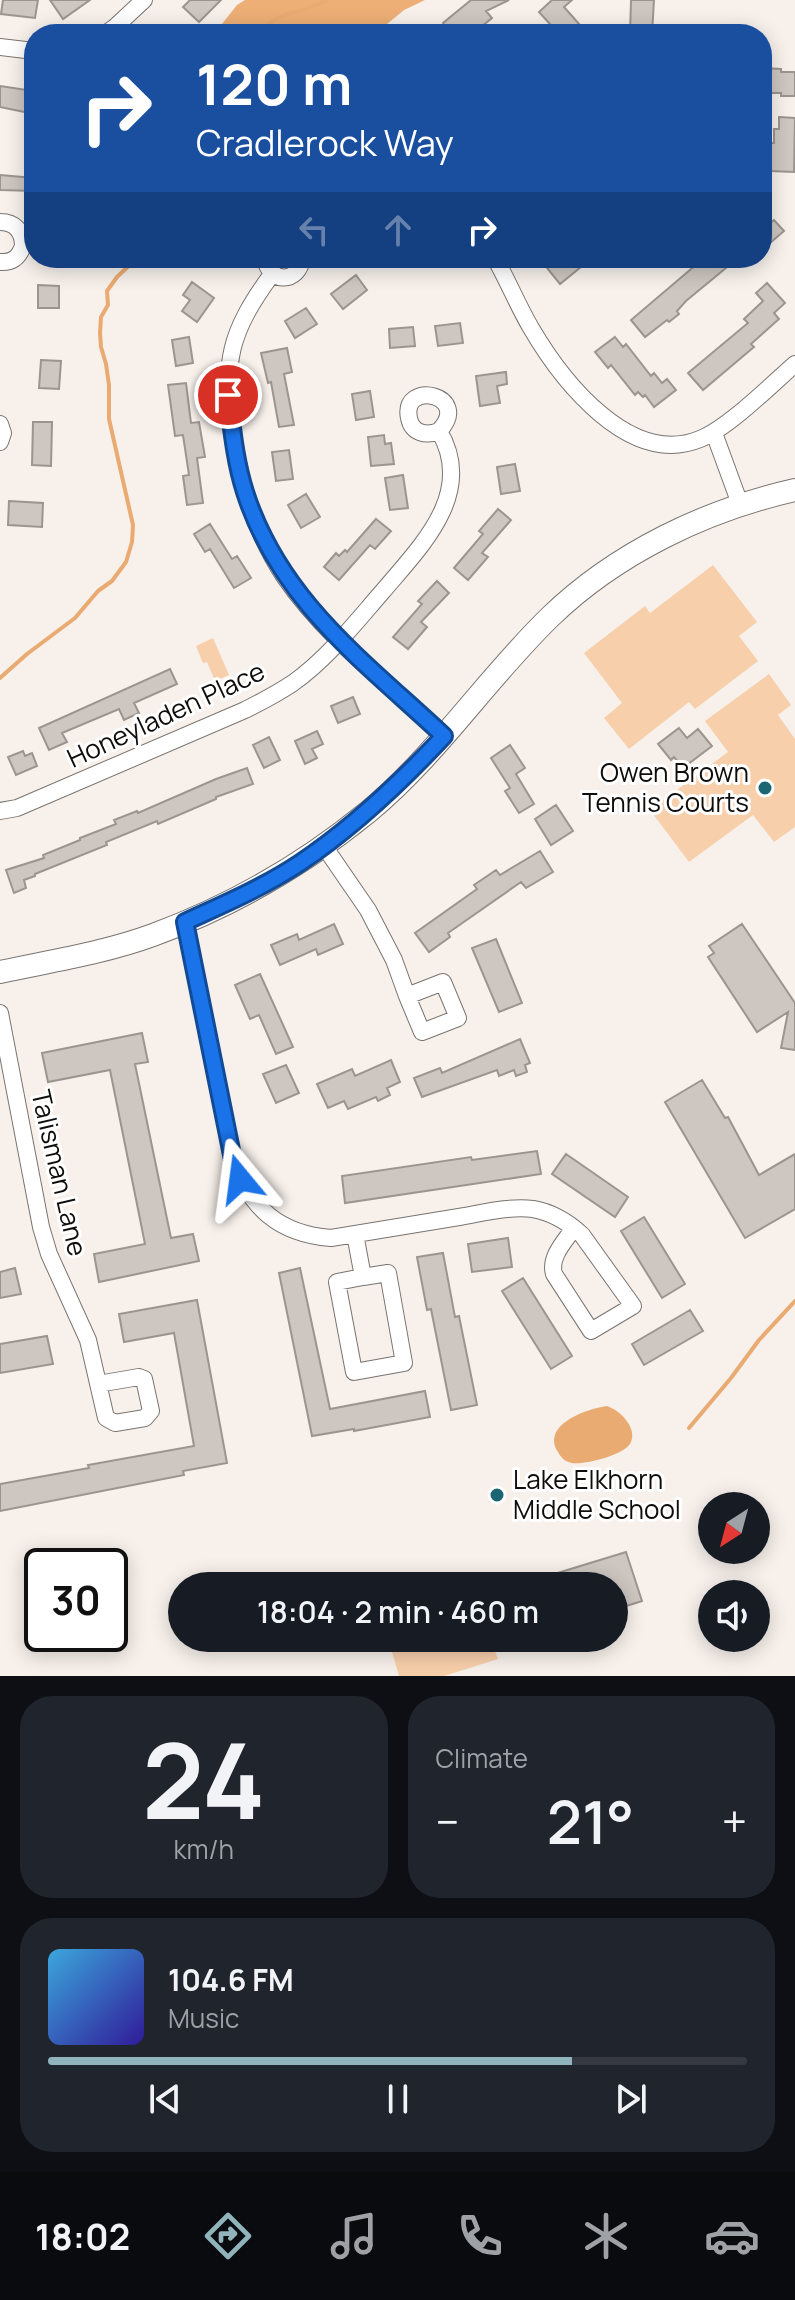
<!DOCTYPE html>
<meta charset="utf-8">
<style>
:root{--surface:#171b24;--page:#20242c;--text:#f1f3f6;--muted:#9ea1a6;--line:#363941;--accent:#91b3bb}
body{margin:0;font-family:Manrope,sans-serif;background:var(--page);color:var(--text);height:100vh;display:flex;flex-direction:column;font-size:30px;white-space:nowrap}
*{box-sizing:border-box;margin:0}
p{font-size:26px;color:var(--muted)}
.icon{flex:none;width:44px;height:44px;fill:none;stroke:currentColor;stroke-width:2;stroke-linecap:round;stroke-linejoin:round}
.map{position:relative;height:1676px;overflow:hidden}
.panel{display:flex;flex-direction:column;gap:20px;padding:20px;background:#0d0f14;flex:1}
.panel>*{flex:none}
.banner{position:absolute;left:24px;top:24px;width:748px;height:244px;border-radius:32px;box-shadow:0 4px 20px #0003;background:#1a4fa0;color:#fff;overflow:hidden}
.needle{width:52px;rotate:216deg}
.buttons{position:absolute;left:698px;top:1492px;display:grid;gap:16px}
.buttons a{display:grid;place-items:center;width:72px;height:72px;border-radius:50%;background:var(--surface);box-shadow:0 4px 20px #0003;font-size:40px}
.speed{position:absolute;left:24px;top:1548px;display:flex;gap:16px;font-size:40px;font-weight:700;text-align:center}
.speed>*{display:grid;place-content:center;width:104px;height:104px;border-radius:50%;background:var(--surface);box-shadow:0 4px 20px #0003;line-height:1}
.speed .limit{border:4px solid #111;border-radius:12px;background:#fff;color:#111}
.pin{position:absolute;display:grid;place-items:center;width:68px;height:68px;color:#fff;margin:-34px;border:4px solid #fff;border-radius:50%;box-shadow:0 2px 8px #0007}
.me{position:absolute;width:88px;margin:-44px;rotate:344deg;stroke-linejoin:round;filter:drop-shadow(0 0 6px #0008)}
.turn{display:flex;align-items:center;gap:28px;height:168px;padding:0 40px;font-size:36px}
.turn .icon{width:104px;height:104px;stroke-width:2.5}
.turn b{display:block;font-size:56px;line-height:68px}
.lanes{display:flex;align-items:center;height:76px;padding:0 40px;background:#0003;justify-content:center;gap:40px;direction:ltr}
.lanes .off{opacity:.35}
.big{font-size:60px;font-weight:600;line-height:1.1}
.panel .widget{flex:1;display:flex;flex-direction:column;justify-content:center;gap:12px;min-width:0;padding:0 28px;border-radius:32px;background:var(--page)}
.panel .dial{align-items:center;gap:0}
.dial b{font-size:104px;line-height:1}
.song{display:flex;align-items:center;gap:24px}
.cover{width:96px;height:96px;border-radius:12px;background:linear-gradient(135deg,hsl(200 70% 55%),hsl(250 70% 35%))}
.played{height:8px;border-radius:4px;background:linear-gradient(90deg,var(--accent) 75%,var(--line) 75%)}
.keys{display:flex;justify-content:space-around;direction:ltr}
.heat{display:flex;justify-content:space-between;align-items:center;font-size:44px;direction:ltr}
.panel .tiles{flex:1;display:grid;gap:20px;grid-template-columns:1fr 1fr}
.widget:last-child{grid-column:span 2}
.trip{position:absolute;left:168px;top:1572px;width:460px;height:80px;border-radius:40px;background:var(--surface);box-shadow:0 4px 20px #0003;font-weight:600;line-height:80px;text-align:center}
.dock{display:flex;height:128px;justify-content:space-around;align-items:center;background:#090b0e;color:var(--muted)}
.dock .icon{width:56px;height:56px}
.dock .current{color:var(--accent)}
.dock b{font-size:36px;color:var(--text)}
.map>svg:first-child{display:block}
</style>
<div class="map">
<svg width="795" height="1676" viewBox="0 0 795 1676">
<rect width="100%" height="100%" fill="#f7f0eb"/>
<path fill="#f8cfab" d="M713,565L757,622L739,636L758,661L695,709L689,702L629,749L604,718L622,703L584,653L645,606L650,613Z
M213,638L229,675L215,681L207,662L203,663L196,646Z
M769,674L791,705L778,715L795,739V827L774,842L753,815L689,862L650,810L728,752L705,721Z
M410,1638H490L498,1659L444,1676H399L390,1645Z"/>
<path fill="#edaf76" d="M245,0H425L404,10L375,34H214L237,5Z"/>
<path fill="#e9ab72" d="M607,1406C620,1410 639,1429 630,1444C623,1455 585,1465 572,1463C566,1462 561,1458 558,1452C541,1425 586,1409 607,1406Z"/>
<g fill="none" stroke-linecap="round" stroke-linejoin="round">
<path stroke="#e9ab72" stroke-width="4" d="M260,34C275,10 304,14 327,0
M0,678L27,654L75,618L98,591L112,581L126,562L132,542L133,525L109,419V385L106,364L101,347L100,333L101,317L108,305L107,291L117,277L137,258
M689,1428L731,1378L759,1340L795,1301"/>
</g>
<path fill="#cdc6c1" stroke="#9b9590" stroke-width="2" d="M3,0H38L35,18L1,14Z
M50,0H90L63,19Z
M190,0H221L199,22L183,7Z
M471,0H509L486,11L492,18L472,34H436L445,26L443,23Z
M552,0H572L564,7L588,34H559L539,12Z
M631,0H654L652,34H630Z
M762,68L781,69V72H795V96H781V93H762Z
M0,86L34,91V114L0,107Z
M779,117L795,118L794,172L770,171V158H766L767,143H774V129H779Z
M0,175L34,178V191L0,190Z
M762,214L770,223L774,220L784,231L762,250Z
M550,258H592L560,284L543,263Z
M704,258H738L686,301L677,311L679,314L669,322L667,320L645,337L631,320Z
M356,275L367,290L343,309L331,294Z
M192,282L214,298L197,322L182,311L190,300L183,295Z
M767,283L785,303L774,313L779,319L751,344L754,347L703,390L688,373L748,323L744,319L763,301L756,293Z
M38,285L59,286V308H38Z
M306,308L317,324L295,338L285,321Z
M460,323L463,343L438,346L435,326Z
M413,327L415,346L390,348L389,329Z
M189,337L193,363L176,366L172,340Z
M615,337L623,347L626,344L651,376L654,373L662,383L667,379L676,390L654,407L645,395L643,397L638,392L635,395L611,365L608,368L595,352Z
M287,348L292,372L284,374L294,425L279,427L271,382L268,383L261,353Z
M41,360L61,361L59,389L39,388Z
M506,372L507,384L497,386L500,403L480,406L476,376Z
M186,383L191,423L199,422L205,457L197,458L203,503L187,505L183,476L189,475L183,435L175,436L168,385Z
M370,391L374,417L356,420L352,394Z
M33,422H52L51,466L32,465Z
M384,435L385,444L391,443L394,464L371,466L368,437Z
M289,450L293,479L276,481L272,452Z
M515,464L520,491L501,494L497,467Z
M403,475L408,508L390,510L385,478Z
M306,494L320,517L301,528L288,505Z
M9,501L43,503L42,527L8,525Z
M498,509L511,520L482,553L488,557L468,580L454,568L483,534L479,531Z
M376,519L391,531L375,549L370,545L339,580L324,567L336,553L339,556L345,550L347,552Z
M210,524L232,559L237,556L251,578L234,588L210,549L205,552L194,534Z
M437,581L449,593L421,622L427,627L408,649L393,637L422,604L418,601Z
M170,669L177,684L134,703L139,713L124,720L119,709L62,733L67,742L49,750L39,728Z
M353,697L360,714L338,723L331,706Z
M679,728L687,738L698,729L712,746L683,768L674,757L671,760L658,744Z
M317,731L323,744L312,749L317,758L305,764L295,741Z
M269,737L280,760L264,768L253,745Z
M510,745L525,768L516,774L534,804L519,813L505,791L510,788L491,758Z
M23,751L25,756L32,753L37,766L16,775L8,757Z
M247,768L253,784L216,797V799L158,824L157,821L106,842L107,845L35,874V876L24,880L26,888L14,893L6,870L44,858L43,855L80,840V838L116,824L114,820L137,811L138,813L216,779Z
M556,805L573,831L551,845L535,819Z
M540,851L553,872L526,888L521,882L448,933L450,937L429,952L415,933L477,889L474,885L496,870L500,875Z
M334,924L343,944L318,955L316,949L280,965L271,945L297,934L299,940Z
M742,924L795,1003V1050L781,1048L788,1012L757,1032L708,957L714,953L709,946Z
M496,939L522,1003L499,1012L472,948Z
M260,974L293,1047L276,1054L259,1015L250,1019L235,985Z
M142,1033L148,1062L135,1064L171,1238L193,1234L199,1261L99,1282L94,1254L145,1244L110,1070L48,1082L42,1053Z
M520,1039L530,1063L525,1065L527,1072L516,1076L514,1070L499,1076L497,1070L422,1097L414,1078L440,1068L442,1073Z
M391,1060L400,1082L387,1088L390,1095L378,1101L376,1097L348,1109L344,1101L328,1108L317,1084L352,1069L355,1076Z
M286,1065L299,1093L276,1103L263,1074Z
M702,1080L725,1118L728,1117L759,1175L795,1154V1209L745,1238L665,1102Z
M537,1151L541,1174L345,1203L342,1176L471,1157L472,1160Z
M566,1154L628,1197L615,1217L552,1174Z
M644,1217L685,1284L662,1298L621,1231Z
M508,1238L512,1267L472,1272L468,1244Z
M443,1253L455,1317L459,1316L477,1405L451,1410L431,1309L427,1310L417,1257Z
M15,1268L21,1294L0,1298V1272Z
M300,1268L330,1409L425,1391L430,1417L354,1431V1429L312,1436L279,1273Z
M523,1278L572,1356L551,1369L502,1291Z
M197,1300L227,1463L183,1471L184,1475L0,1511V1484L89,1468L88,1465L194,1446L174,1333L124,1342L119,1314Z
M690,1310L703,1331L644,1365L632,1344Z
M47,1336L53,1364L0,1373V1344Z
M626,1552L642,1601L614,1610V1586H526L525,1583Z"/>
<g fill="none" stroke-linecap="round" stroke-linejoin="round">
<defs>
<path id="minor" d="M105,34L115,27L144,0
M0,47L34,51
M0,222C15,222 23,231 23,246C19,257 13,263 0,262
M265,258C269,284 299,284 302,258
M495,258C508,281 518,306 531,328C562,381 630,468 700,439C728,428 771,385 795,364
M272,274C229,333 223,361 233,434C240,484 256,533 284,576C326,638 390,685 444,736
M0,424L3,433L0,442
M714,433L740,504
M0,811L17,808L31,802L245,710C261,702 278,693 293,683C328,658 355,623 383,591C421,546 476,493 439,431C473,395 401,379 409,418C412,434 427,436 439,431
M324,846L368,910L394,960L407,996L443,982L458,1018L422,1032L407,996
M185,922L233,1160C250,1208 279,1234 331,1238C373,1231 416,1224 459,1217C483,1213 509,1206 533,1209C551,1212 569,1223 582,1235L633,1306L591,1331L554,1274C549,1257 565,1241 574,1228
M0,1013L41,1227L49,1254L88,1340L106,1418L115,1423L145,1418L151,1411L144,1379L139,1377L98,1384
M355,1234L363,1277L337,1282L354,1372L404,1363L388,1273L363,1277"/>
<path id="tertiary" d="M0,972C51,961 104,953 153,935C232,906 303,865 368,812C437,755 486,679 550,617C616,553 706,510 795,490"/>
</defs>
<use href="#minor" stroke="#7a7470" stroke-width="18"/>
<use href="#tertiary" stroke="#7a7470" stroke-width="24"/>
<use href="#minor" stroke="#fff" stroke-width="16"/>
<use href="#tertiary" stroke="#fff" stroke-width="22"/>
</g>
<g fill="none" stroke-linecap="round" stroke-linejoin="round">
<defs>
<path id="route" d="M228,395C232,428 235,461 245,492C280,601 364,661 444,736C400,783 354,827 300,863C264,887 224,904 185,922L233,1160L240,1179"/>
</defs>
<use href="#route" stroke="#114b97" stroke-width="20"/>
<use href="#route" stroke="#1a73e8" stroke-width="14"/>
</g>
<g fill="#1c6573" stroke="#fff" stroke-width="3">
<circle cx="765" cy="788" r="8"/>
<circle cx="497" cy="1495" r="8"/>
</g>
<g text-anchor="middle" stroke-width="6" stroke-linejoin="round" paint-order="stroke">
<g font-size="26" fill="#0f0d0b" stroke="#fff">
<text transform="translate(166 715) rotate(-25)" y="9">Honeyladen Place</text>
<text transform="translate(59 1173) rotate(77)" y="9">Talisman Lane</text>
</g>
<g font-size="26" fill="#0f0d0b" stroke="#fff" text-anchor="end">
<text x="749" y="782">Owen Brown<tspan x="749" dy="30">Tennis Courts</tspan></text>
<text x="513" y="1489" text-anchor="start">Lake Elkhorn<tspan x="513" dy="30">Middle School</tspan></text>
</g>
</g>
</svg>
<div class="buttons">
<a><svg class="needle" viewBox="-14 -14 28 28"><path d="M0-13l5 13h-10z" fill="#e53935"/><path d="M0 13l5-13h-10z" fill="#9ea1a6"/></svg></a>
<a><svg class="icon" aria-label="sound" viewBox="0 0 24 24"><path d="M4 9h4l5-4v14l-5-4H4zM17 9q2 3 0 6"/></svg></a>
</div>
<div class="speed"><div class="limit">30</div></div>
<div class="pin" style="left:228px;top:395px;background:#d93025"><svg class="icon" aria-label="arrive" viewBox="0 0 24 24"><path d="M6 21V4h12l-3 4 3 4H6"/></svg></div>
<svg class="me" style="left:240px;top:1179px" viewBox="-20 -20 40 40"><path d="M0-17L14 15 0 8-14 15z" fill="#1a73e8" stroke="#fff" stroke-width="4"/></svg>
<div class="trip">18:04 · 2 min · 460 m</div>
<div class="banner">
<div class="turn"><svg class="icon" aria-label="right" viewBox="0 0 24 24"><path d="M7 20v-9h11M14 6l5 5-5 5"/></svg><div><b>120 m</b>Cradlerock Way</div></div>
<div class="lanes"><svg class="icon off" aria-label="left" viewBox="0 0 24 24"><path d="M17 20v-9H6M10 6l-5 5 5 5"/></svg><svg class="icon off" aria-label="ahead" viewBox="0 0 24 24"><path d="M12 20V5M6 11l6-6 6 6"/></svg><svg class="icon" aria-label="right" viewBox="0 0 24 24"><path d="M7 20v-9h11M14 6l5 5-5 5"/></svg></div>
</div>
</div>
<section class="panel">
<div class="tiles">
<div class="widget dial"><b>24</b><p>km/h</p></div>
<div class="widget"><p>Climate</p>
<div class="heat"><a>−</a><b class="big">21°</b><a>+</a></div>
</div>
<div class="widget">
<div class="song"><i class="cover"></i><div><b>104.6 FM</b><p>Music</p></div></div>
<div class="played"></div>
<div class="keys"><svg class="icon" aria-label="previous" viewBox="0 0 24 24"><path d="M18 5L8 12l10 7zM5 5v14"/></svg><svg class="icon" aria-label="pause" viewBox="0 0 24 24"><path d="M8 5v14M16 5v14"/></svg><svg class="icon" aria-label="next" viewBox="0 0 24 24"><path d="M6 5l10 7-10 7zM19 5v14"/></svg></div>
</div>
</div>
</section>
<nav class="dock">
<b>18:02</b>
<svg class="icon current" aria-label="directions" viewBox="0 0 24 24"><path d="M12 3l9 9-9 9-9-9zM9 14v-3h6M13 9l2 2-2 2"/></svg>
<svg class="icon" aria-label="music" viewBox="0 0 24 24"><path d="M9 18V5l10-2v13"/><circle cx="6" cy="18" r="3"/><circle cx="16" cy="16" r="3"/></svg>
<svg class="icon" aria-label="phone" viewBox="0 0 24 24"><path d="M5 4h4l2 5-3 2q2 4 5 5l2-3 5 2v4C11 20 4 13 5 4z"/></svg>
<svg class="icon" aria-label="climate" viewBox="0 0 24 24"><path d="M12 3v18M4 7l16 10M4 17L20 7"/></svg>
<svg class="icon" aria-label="car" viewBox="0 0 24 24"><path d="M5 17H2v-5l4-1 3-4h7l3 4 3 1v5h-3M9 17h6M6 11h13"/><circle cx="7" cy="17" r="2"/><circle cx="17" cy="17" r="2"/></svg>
</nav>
